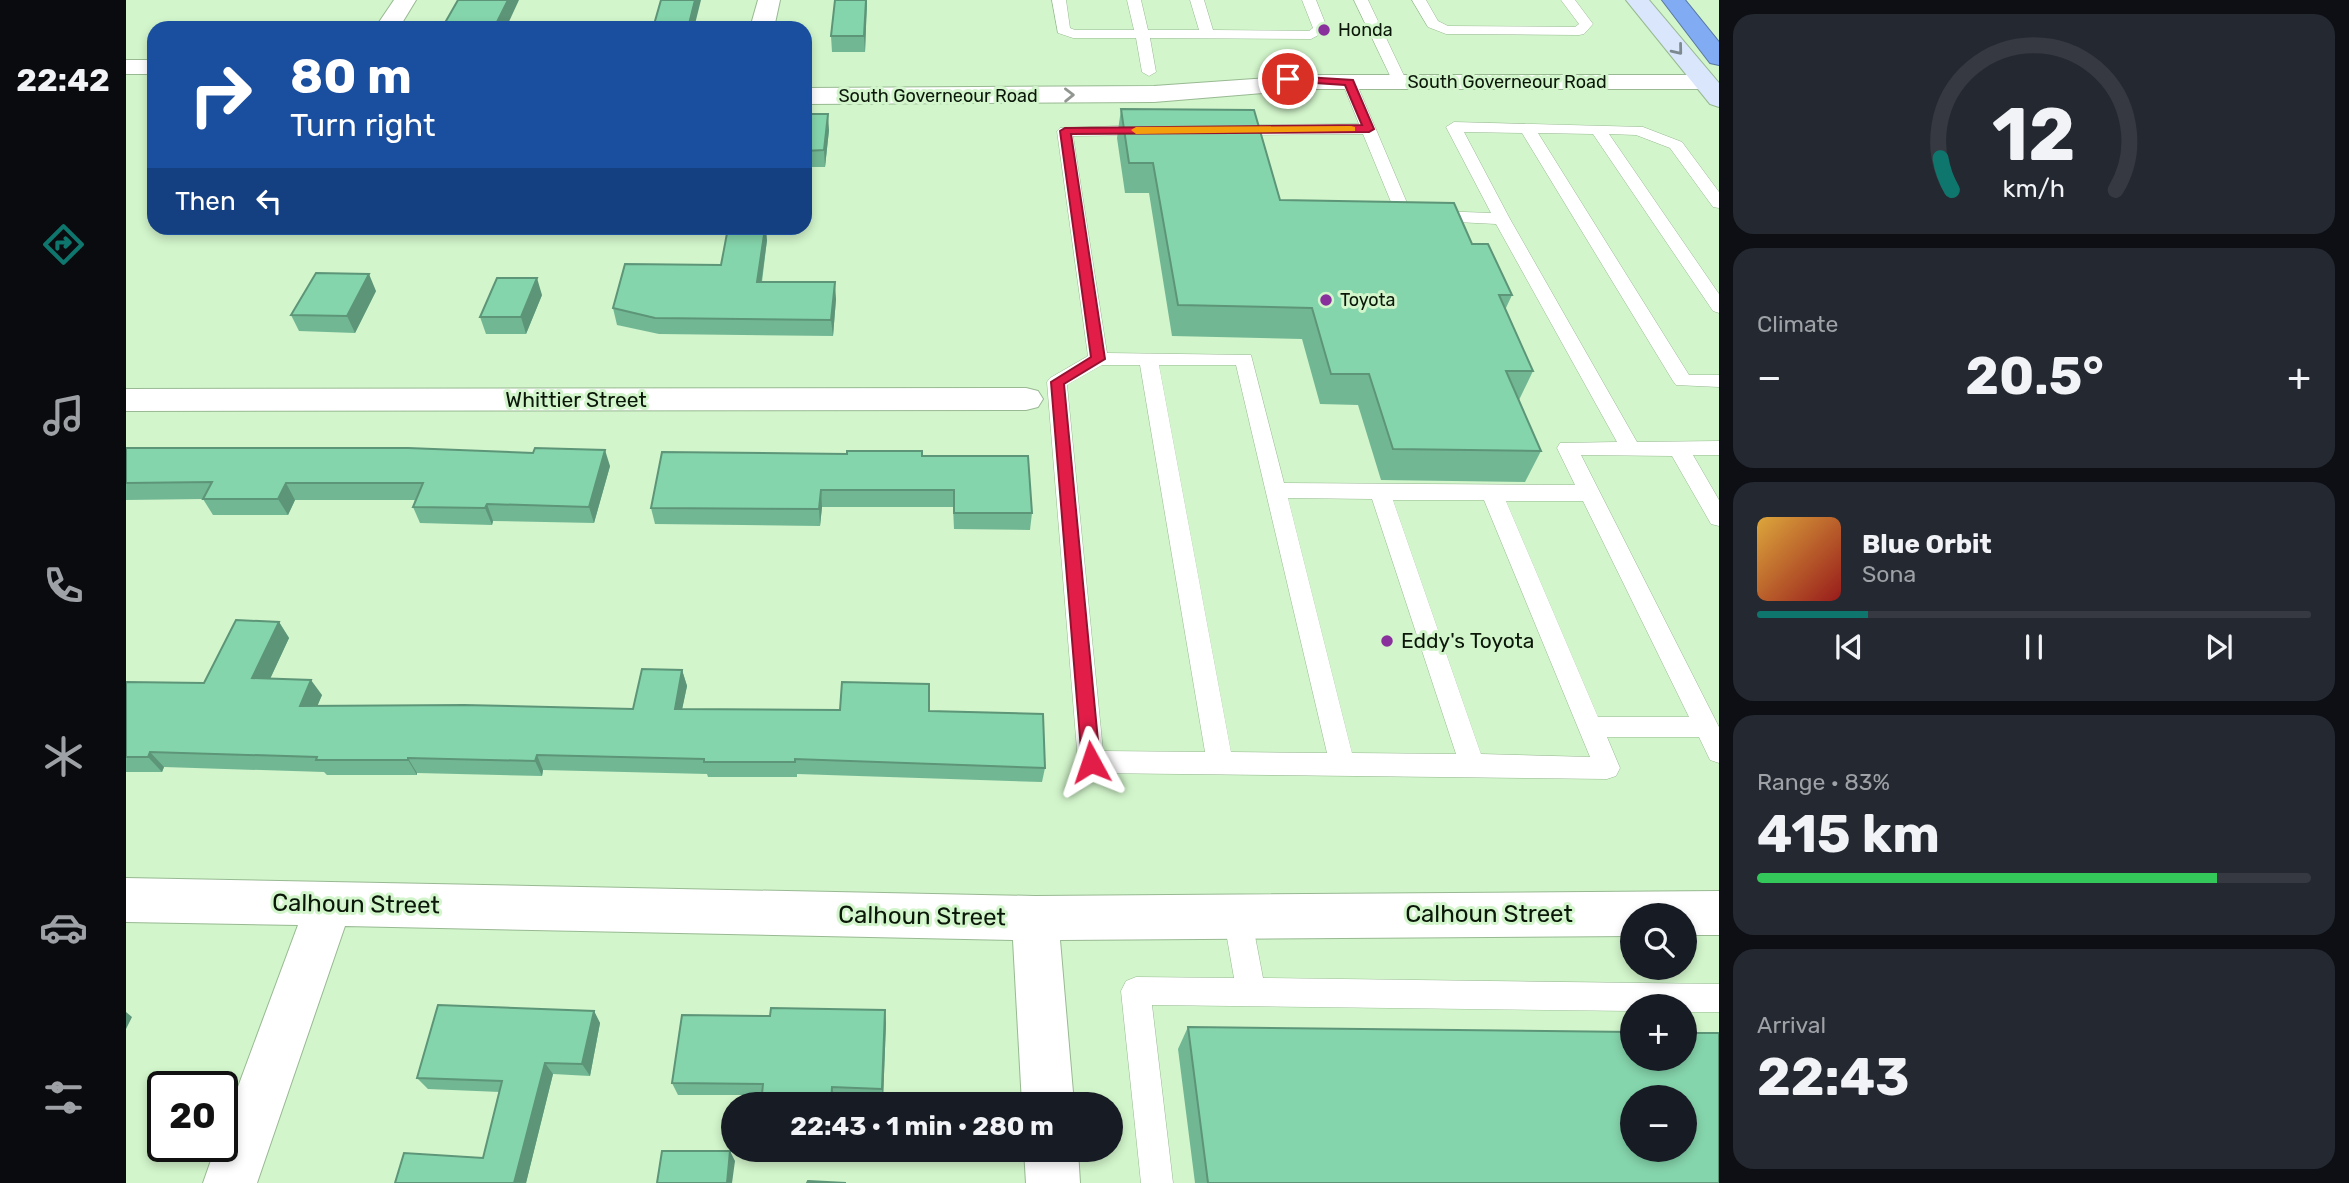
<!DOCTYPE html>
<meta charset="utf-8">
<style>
:root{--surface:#171b24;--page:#242831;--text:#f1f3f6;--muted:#9ea1a6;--line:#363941;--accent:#0f766e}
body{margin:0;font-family:Rubik,sans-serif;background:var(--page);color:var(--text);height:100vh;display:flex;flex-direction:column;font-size:26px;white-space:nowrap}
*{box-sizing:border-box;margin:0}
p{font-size:23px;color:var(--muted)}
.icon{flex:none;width:38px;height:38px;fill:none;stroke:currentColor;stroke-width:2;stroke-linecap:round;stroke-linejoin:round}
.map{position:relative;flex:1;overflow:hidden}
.details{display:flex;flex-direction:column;gap:14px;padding:14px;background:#0d0f14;width:630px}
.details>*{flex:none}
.hud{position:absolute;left:21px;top:21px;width:665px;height:214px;border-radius:21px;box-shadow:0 4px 10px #0003;background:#1a4fa0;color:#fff;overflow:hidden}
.tools{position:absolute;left:1494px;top:903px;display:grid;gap:14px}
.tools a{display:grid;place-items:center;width:77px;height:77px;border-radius:50%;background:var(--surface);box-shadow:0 4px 10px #0003;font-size:35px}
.speed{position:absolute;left:21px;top:1071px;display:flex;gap:14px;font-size:35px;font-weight:700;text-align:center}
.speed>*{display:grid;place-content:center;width:91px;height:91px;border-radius:50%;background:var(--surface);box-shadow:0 4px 10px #0003;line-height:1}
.speed .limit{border:4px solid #111;border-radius:10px;background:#fff;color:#111}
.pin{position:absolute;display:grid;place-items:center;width:60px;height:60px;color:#fff;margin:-30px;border:4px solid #fff;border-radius:50%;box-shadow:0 2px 7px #0007}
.me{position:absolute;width:77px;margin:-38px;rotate:355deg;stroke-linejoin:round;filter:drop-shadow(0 0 5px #0008)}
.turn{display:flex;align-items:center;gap:24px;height:147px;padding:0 28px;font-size:32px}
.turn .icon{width:91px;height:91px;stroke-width:2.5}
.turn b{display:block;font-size:49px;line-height:60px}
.then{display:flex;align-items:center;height:66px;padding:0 28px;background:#0003;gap:14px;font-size:26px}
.big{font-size:52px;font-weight:700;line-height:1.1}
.details .card{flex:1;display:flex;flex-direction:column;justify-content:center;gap:10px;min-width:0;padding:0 24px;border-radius:21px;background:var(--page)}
.details .dial{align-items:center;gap:0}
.dial svg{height:182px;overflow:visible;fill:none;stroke:var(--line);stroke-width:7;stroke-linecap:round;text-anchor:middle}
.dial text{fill:var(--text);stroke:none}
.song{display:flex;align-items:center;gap:21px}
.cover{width:84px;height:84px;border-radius:10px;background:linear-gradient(135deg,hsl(40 70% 55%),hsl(0 70% 35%))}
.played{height:7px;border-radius:4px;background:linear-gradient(90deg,var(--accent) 20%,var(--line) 20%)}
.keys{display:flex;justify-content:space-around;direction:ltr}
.heat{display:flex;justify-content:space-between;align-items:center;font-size:38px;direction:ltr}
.charge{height:10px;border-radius:5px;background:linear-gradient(90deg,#34c759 83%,var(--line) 0)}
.trip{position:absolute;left:595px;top:1092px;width:402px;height:70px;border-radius:35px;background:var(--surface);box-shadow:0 4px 10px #0003;font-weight:700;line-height:70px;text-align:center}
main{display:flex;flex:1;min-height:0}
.menu{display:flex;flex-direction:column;width:126px;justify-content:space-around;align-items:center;background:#090b0e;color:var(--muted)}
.menu .icon{width:49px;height:49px}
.menu .current{color:var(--accent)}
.menu b{font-size:32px;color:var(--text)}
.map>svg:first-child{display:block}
</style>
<main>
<nav class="menu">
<b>22:42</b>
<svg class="icon current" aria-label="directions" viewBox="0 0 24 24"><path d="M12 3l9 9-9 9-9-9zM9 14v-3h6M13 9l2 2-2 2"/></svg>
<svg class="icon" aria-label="music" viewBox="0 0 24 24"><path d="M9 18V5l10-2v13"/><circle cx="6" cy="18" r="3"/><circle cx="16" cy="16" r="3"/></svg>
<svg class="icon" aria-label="phone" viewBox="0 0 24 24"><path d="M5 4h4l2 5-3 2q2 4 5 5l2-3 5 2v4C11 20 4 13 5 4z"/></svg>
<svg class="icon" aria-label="climate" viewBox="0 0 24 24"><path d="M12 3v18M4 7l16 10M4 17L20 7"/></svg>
<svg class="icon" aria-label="car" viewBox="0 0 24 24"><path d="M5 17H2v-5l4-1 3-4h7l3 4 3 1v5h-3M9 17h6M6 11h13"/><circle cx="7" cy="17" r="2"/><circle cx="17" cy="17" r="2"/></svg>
<svg class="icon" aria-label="filters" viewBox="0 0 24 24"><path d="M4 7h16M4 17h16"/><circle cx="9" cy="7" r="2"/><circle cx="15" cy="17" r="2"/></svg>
</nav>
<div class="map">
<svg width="1593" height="1183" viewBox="0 0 1593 1183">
<rect width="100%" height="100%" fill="#d2f5cb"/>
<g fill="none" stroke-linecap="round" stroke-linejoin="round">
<defs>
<path id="lane" d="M926,0H940L944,28L949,30H1008L1001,0H1015L1022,30H1073L1064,0H1078L1087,30L1183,31L1187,28L1176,0H1190L1202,30L1185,39L1024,38L1030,72L1023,76L1016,72L1010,38H947L932,33Z
M1228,0H1242L1281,82L1279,85H1269L1267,82Z
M1286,0H1300L1312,21L1322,26L1449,27L1453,24L1435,0H1449L1467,24L1458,34L1453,35L1320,34L1302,27Z
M1223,78L1230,82L1284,210L1365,213L1320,127L1328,122L1517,127L1556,142L1593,192V208L1587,207L1544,148L1510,135L1483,134L1593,294V313L1587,311L1467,134L1412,133L1563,375H1593V387L1550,385L1547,381L1396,133L1338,132L1384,219L1511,442L1593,441V455H1567L1593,500V526L1585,524L1546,456L1455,455L1593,727V763L1584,760L1573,737H1481L1494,768L1490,776L1481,779L965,773L956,770L952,762L921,382L924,378L962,356L931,131L934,128L1023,125L1031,130L1023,135L947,136L981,353L1125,355L1158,483L1449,485L1431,448L1434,443L1491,442L1370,224L1272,219L1237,134L1103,135L1095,130L1103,125L1233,124L1216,82ZM976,365H1014L1079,752L977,751L941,385ZM1033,365H1110L1201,753L1105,752ZM1162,498L1246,499L1330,754L1226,753ZM1267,500H1358L1464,757L1355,754ZM1380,501H1457L1563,717H1472Z
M1111,902L1121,906L1125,915L1137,978L1593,984V1012H1559V1006H1507V1011L1026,1005L1047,1183H1015L995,991L1000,981L1010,977L1108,978L1097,915L1101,906Z"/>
<path id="street" d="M268,0H290L273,28H249Z
M632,0H654L648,28H624Z
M0,60H28V74H0Z
M1184,75H1578L1587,77L1590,82L1587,87L1578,89H1184L1028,102L679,104V88L1028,86Z
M900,388L912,391L917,399L912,407L900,410L0,411V389Z
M0,878L909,896L1593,891V935H1559V915H1507V936L934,940L948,1104H896L887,940L219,926L131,1183H77L90,1146H96V1130L172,925L0,922Z
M898,1150H952L954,1183H900Z"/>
<path id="secondary" d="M1500,0H1523L1593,83V107L1584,104Z"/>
<path id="highway" d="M1536,0H1559L1593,42V65L1584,63Z"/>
</defs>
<use href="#lane" stroke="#98b992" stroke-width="1"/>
<use href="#street" stroke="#98b992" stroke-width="2"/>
<use href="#secondary" stroke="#98b992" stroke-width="2"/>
<use href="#highway" stroke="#5877a0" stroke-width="2"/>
<use href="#lane" fill="#fff" fill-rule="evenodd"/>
<use href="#street" fill="#fff" fill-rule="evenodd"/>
<use href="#secondary" fill="#d9e6fb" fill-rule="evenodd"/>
<use href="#highway" fill="#81abf2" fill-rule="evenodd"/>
</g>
<path fill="#72b794" d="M709,0H741L739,52H706L705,36Z
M995,109L1154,200L1346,244L1386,295L1379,310L1407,371L1393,400L1415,451L1399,482L1255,480L1232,405L1194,404L1176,339L1046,336L1023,193H999L991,138Z
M679,114L703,130L699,167H679Z
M641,240L636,282L710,299L707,336L533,334L491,325L487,308L595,265Z
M250,291L229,333L173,331L165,315Z
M416,295L400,334H360L354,317Z
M0,448L484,466L468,523L367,521L366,525L294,523L287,507L289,500H169L162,515H87L77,499L0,500Z
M796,456L906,513L904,530L828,529L827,507H696L694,526L529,524L525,508Z
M153,622L163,638L144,679L196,695L191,706L507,709L556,670L561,686L556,709L803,711L919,768L916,782L671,774V777H582L581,774L417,770L416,776L291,773V775H201L198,772L38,767L36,772H0V682L78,683Z
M759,1010L760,1023L757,1100L708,1098V1104H635L636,1095H552L546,1083L644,1016Z
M468,1011L474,1023L464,1076L427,1074L400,1183H269L357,1158L374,1092L302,1089L291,1078Z
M1062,1027L1593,1183H1069L1052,1049Z"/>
<path fill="#5d9578" d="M382,0H393L380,28H368Z
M569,0H575L568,28H562Z
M740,0L741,1L739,52L738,36Z
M702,114L703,130L699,167L698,150Z
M639,228H640L641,240L633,299L631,282Z
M243,274L250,291L229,333L221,316Z
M411,278L416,295L400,334L395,317Z
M709,282L710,299L707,336L705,320Z
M479,450L484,466L468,523L463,507Z
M160,483L169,500L162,515L152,499Z
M695,490L696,507L694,526L693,509Z
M361,504L367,521L366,525L359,508Z
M153,622L163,638L137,694L126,678Z
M556,670L561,686L553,724L549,709Z
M185,680L196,695L185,721L174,706Z
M24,752L38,767L36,772L22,757Z
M411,755L417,770L416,776L409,761Z
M282,758L291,773V775L282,760Z
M759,1010L760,1023L757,1100L756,1089Z
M468,1011L474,1023L464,1076L456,1064Z
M0,1012L6,1017L0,1029Z
M419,1063L427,1074L400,1183H388Z
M706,1087L708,1098V1104H705Z
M604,1151L609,1161L606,1183H601Z"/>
<path fill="#85d5ac" stroke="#5d9578" stroke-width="2" fill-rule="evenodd" d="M332,0H382L368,28H316Z
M535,0H569L562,28H527Z
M709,0H740L738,36H705Z
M995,109L1128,110L1154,200L1328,203L1346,244H1362L1386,295H1373L1407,371H1380L1415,451L1267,449L1243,374H1205L1186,308L1052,305L1027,163H1003Z
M679,114H702L698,150L679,151Z
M602,228H639L631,282H709L705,320L529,318L487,308L499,264L595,265Z
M190,273L243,274L221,316L165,315Z
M371,278H411L395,317H354Z
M0,448H282L407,453L409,448L479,450L463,507L361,504L359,508L287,507L297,483H160L152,499H77L86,482L0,483Z
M721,451H796V456H902L906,513H828V490H695L693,509L525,508L536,452L721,454Z
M110,620L153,622L126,678L185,680L174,706L338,705L507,709L516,669L556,670L549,709L714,710L716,682L803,684V711L917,714L919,768L669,759V762H578V759L411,755L409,761L282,758V760H190L191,757L24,752L22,757H0V682L78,683Z
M312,1005L468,1011L456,1064L419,1063L388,1183H269L278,1153L357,1158L376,1081L291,1078Z
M645,1008L759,1010L756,1089L706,1087L705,1104H635L637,1084L546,1083L556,1015L644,1016Z
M1062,1027L1507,1032V1059H1559V1033H1593V1183H1082ZM1507,1097H1559V1150H1507Z
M536,1151H604L601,1183H531Z
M682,1181L720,1183H681Z"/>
<defs><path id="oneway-chevron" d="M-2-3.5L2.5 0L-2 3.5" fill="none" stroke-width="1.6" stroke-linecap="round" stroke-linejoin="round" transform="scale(1.75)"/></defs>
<use stroke="#7c898e" href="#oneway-chevron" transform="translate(1552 50) rotate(51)"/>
<use stroke="#919790" href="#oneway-chevron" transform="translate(943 95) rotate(-1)"/>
<path fill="#e11d48" stroke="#92132f" stroke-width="2" d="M1162,76L1227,80L1248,129L1243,132L945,134L979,359L938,384L974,762L972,768L965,770L959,768L956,762L925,382L965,357L934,131L939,128L1236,125L1219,85L1159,81L1157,79Z"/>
<path fill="#f59e0b" d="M1225,126L1229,127V131L1010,134L1005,130L1010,127Z"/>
<g fill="#8a309c" stroke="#d2f5cb" stroke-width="2.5">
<circle cx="1198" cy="30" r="7"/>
<circle cx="1200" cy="300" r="7"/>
<circle cx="1261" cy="641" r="7"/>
</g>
<g text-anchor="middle" stroke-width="6" stroke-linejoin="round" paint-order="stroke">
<g font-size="18" fill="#0b1709" stroke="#d2f5cb" text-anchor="start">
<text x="1212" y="36">Honda</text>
<text x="1214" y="306">Toyota</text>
</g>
<g font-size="18" fill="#0b1709" stroke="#d2f5cb">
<text x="1381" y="88">South Governeour Road</text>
<text x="812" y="102">South Governeour Road</text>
</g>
<g font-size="21" fill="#0b1709" stroke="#d2f5cb">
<text x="450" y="407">Whittier Street</text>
</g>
<g font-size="21" fill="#0b1709" stroke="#d2f5cb" text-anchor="start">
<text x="1275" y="648">Eddy's Toyota</text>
</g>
<g font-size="24" fill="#0b1709" stroke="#d2f5cb">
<text transform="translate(230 904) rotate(1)" y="8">Calhoun Street</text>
<text x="1363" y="922">Calhoun Street</text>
<text transform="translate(796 916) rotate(1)" y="8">Calhoun Street</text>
</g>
</g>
</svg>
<div class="tools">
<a><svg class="icon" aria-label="search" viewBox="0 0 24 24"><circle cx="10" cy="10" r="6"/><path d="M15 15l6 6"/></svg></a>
<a>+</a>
<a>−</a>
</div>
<div class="speed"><div class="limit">20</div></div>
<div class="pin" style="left:1162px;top:79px;background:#d93025"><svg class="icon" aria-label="arrive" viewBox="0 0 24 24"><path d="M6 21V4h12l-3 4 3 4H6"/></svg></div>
<svg class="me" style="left:965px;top:762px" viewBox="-20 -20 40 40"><path d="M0-17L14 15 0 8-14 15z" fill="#e11d48" stroke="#fff" stroke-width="4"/></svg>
<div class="trip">22:43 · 1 min · 280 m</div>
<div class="hud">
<div class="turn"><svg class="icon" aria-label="right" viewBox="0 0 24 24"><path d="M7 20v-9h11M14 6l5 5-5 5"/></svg><div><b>80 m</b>Turn right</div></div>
<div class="then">Then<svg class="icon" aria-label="left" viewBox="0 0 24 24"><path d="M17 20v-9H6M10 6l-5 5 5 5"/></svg></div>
</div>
</div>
<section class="details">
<div class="card dial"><svg viewBox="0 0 100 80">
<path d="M14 69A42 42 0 1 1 86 69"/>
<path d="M14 69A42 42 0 0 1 9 55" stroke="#0f766e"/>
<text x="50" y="56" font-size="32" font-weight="700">12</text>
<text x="50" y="72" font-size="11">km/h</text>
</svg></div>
<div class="card"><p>Climate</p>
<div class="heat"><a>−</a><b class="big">20.5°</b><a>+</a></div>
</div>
<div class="card">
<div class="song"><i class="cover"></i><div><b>Blue Orbit</b><p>Sona</p></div></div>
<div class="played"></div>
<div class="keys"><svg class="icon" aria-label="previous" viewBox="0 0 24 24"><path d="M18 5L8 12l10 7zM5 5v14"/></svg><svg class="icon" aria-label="pause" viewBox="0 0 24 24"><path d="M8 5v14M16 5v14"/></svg><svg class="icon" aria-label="next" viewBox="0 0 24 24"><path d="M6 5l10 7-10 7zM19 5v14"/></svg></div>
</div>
<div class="card"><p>Range · 83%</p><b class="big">415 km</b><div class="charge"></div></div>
<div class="card"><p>Arrival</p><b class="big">22:43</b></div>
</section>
</main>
